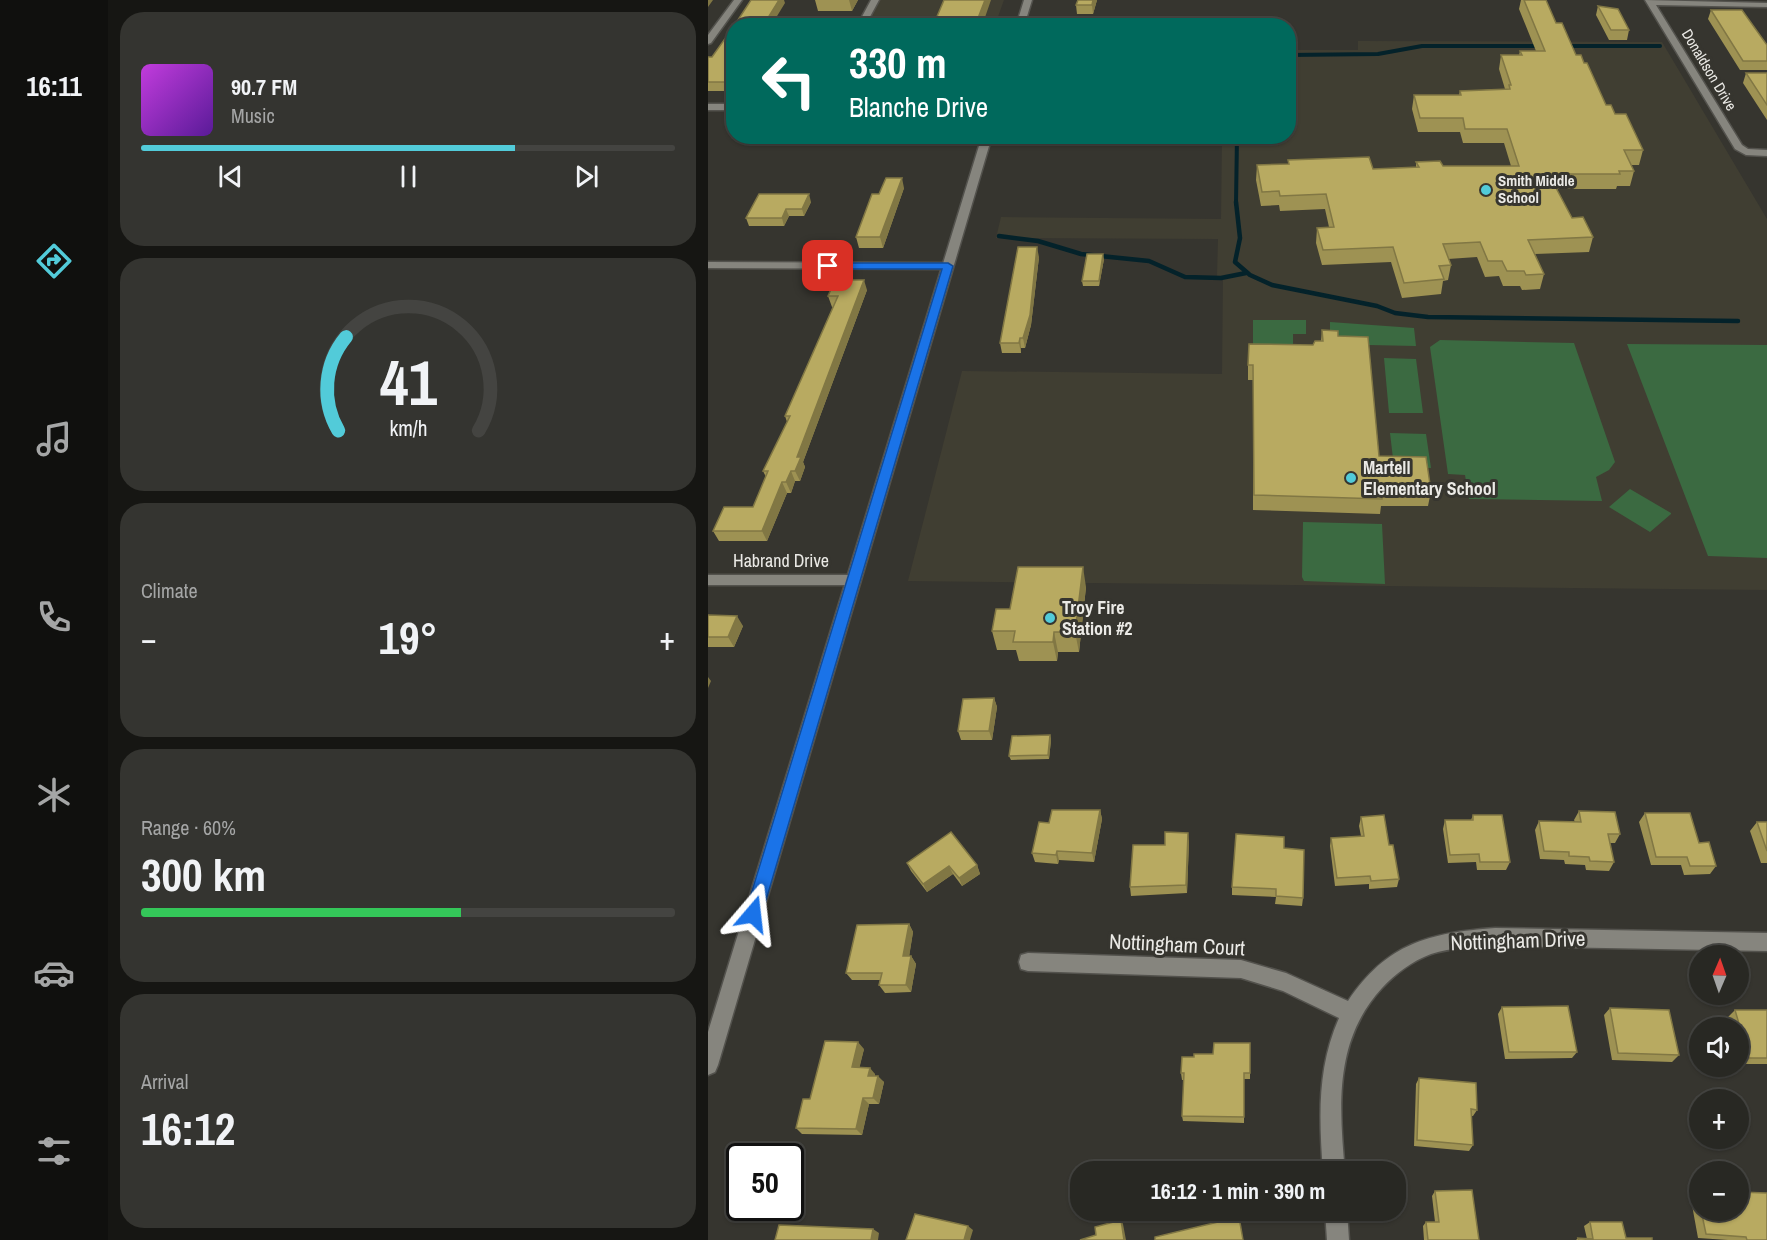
<!DOCTYPE html>
<meta charset="utf-8">
<style>
:root{--surface:#282823;--page:#343430;--text:#f1f3f6;--muted:#a5a6a6;--line:#444441;--accent:#52cbd9}
body{margin:0;font-family:"Archivo Narrow",sans-serif;background:var(--page);color:var(--text);height:100vh;display:flex;flex-direction:column;font-size:22px;white-space:nowrap}
*{box-sizing:border-box;margin:0}
p{font-size:20px;color:var(--muted)}
.icon{flex:none;width:33px;height:33px;fill:none;stroke:currentColor;stroke-width:2;stroke-linecap:round;stroke-linejoin:round}
.map{position:relative;flex:1;overflow:hidden}
.panel{display:flex;flex-direction:column;gap:12px;padding:12px;background:#161613;width:600px}
.panel>*{flex:none}
.hud{position:absolute;left:18px;top:18px;width:570px;height:126px;border-radius:24px;box-shadow:0 2px 4px #0004,0 0 0 2px var(--line);background:#00695c;color:#fff;overflow:hidden}
.needle{width:39px;rotate:2deg}
.buttons{position:absolute;left:981px;top:945px;display:grid;gap:12px}
.buttons a{display:grid;place-items:center;width:60px;height:60px;border-radius:50%;background:var(--surface);box-shadow:0 2px 4px #0004,0 0 0 2px var(--line);font-size:30px}
.speed{position:absolute;left:18px;top:1143px;display:flex;gap:12px;font-size:30px;font-weight:700;text-align:center}
.speed>*{display:grid;place-content:center;width:78px;height:78px;border-radius:50%;background:var(--surface);box-shadow:0 2px 4px #0004,0 0 0 2px var(--line);line-height:1}
.speed .limit{border:3px solid #111;border-radius:9px;background:#fff;color:#111}
.pin{position:absolute;display:grid;place-items:center;width:51px;height:51px;color:#fff;margin:-26px;border-radius:12px;box-shadow:0 3px 9px #0006}
.me{position:absolute;width:66px;margin:-33px;rotate:17deg;stroke-linejoin:round;filter:drop-shadow(0 0 4px #0008)}
.turn{display:flex;align-items:center;gap:21px;height:126px;padding:0 24px;font-size:27px}
.turn .icon{width:78px;height:78px;stroke-width:2.5}
.turn b{display:block;font-size:42px;line-height:51px}
.big{font-size:45px;font-weight:800;line-height:1.1}
.panel .widget{flex:1;display:flex;flex-direction:column;justify-content:center;gap:9px;min-width:0;padding:0 21px;border-radius:24px;background:var(--page)}
.panel .dial{align-items:center;gap:0}
.dial svg{height:156px;overflow:visible;fill:none;stroke:var(--line);stroke-width:7;stroke-linecap:round;text-anchor:middle}
.dial text{fill:var(--text);stroke:none}
.song{display:flex;align-items:center;gap:18px}
.cover{width:72px;height:72px;border-radius:9px;background:linear-gradient(135deg,hsl(290 70% 55%),hsl(270 70% 35%))}
.played{height:6px;border-radius:3px;background:linear-gradient(90deg,var(--accent) 70%,var(--line) 70%)}
.keys{display:flex;justify-content:space-around;direction:ltr}
.heat{display:flex;justify-content:space-between;align-items:center;font-size:33px;direction:ltr}
.charge{height:9px;border-radius:4px;background:linear-gradient(90deg,#34c759 60%,var(--line) 0)}
.trip{position:absolute;left:362px;top:1161px;width:336px;height:60px;border-radius:24px;background:var(--surface);box-shadow:0 2px 4px #0004,0 0 0 2px var(--line);font-weight:800;line-height:60px;text-align:center}
main{display:flex;flex:1;min-height:0}
.dock{display:flex;flex-direction:column;width:108px;justify-content:space-around;align-items:center;background:#10100e;color:var(--muted)}
.dock .icon{width:42px;height:42px}
.dock .current{color:var(--accent)}
.dock b{font-size:27px;color:var(--text)}
.map>svg:first-child{display:block}
</style>
<main>
<nav class="dock">
<b>16:11</b>
<svg class="icon current" aria-label="directions" viewBox="0 0 24 24"><path d="M12 3l9 9-9 9-9-9zM9 14v-3h6M13 9l2 2-2 2"/></svg>
<svg class="icon" aria-label="music" viewBox="0 0 24 24"><path d="M9 18V5l10-2v13"/><circle cx="6" cy="18" r="3"/><circle cx="16" cy="16" r="3"/></svg>
<svg class="icon" aria-label="phone" viewBox="0 0 24 24"><path d="M5 4h4l2 5-3 2q2 4 5 5l2-3 5 2v4C11 20 4 13 5 4z"/></svg>
<svg class="icon" aria-label="climate" viewBox="0 0 24 24"><path d="M12 3v18M4 7l16 10M4 17L20 7"/></svg>
<svg class="icon" aria-label="car" viewBox="0 0 24 24"><path d="M5 17H2v-5l4-1 3-4h7l3 4 3 1v5h-3M9 17h6M6 11h13"/><circle cx="7" cy="17" r="2"/><circle cx="17" cy="17" r="2"/></svg>
<svg class="icon" aria-label="filters" viewBox="0 0 24 24"><path d="M4 7h16M4 17h16"/><circle cx="9" cy="7" r="2"/><circle cx="15" cy="17" r="2"/></svg>
</nav>
<section class="panel">
<div class="widget">
<div class="song"><i class="cover"></i><div><b>90.7 FM</b><p>Music</p></div></div>
<div class="played"></div>
<div class="keys"><svg class="icon" aria-label="previous" viewBox="0 0 24 24"><path d="M18 5L8 12l10 7zM5 5v14"/></svg><svg class="icon" aria-label="pause" viewBox="0 0 24 24"><path d="M8 5v14M16 5v14"/></svg><svg class="icon" aria-label="next" viewBox="0 0 24 24"><path d="M6 5l10 7-10 7zM19 5v14"/></svg></div>
</div>
<div class="widget dial"><svg viewBox="0 0 100 80">
<path d="M14 69A42 42 0 1 1 86 69"/>
<path d="M14 69A42 42 0 0 1 18 21" stroke="#52cbd9"/>
<text x="50" y="56" font-size="32" font-weight="700">41</text>
<text x="50" y="72" font-size="11">km/h</text>
</svg></div>
<div class="widget"><p>Climate</p>
<div class="heat"><a>−</a><b class="big">19°</b><a>+</a></div>
</div>
<div class="widget"><p>Range · 60%</p><b class="big">300 km</b><div class="charge"></div></div>
<div class="widget"><p>Arrival</p><b class="big">16:12</b></div>
</section>
<div class="map">
<svg width="1059" height="1240" viewBox="0 0 1059 1240">
<rect width="100%" height="100%" fill="#36352f"/>
<path fill="#403e32" d="M171,0H296L287,25L157,26Z
M650,41L954,42L1059,219V590L200,581L254,371L514,374L515,276H509L510,239L288,238L293,217L513,219L514,137L580,136L581,50H650Z"/>
<path fill="#3b6a41" d="M545,320H598V334H585V346H545Z
M622,322L706,328L708,346L661,345L655,338L622,337Z
M732,340L866,343L907,462L901,470L888,477L894,501L761,499L757,475L740,474L722,347Z
M919,344L1059,345V558L1000,556Z
M676,358L708,359L715,413H681Z
M682,433L718,434L723,468L686,467Z
M922,489L963,513V514L942,532L901,507Z
M595,522L674,524L677,584L596,581L594,577Z"/>
<g fill="none" stroke-linecap="round" stroke-linejoin="round">
<path stroke="#04222a" stroke-width="4" d="M856,46H952
M580,55L670,54L714,46H834
M528,204L529,136"/>
<path stroke="#04222a" stroke-width="4.5" d="M528,202L532,238L527,262L542,275L564,285L669,306L687,313L720,317L1030,321
M291,236L330,241L373,254L441,261L477,277L513,278L538,273"/>
<defs>
<path id="minor" d="M26,0H34L3,43L0,44V35Z
M163,0H171L157,26H149Z
M937,0L1059,3V7L948,5L1034,145L1040,149L1059,150V156L1038,155L1027,149Z
M0,104H26V110H0Z
M0,262L240,263L245,266L240,269L0,268Z
M0,575H145L152,580L145,585H0Z
M787,928L1059,933V951L787,946C766,948 744,947 723,954C704,961 687,974 674,988C626,1040 631,1106 637,1172H615C611,1117 609,1068 631,1018L575,991L533,978L320,971L313,969L311,962L313,955L320,953L533,960L578,973L640,1001C679,943 721,933 787,928Z
M617,1210H639L641,1240H619Z"/>
<path id="secondary" d="M316,0H324L316,26H308Z
M274,136H284L10,1065L7,1072L0,1075V1032Z"/>
</defs>
<use href="#minor" stroke="#53524d" stroke-width="3"/>
<use href="#secondary" stroke="#53524d" stroke-width="3"/>
<use href="#minor" fill="#86857e" fill-rule="evenodd"/>
<use href="#secondary" fill="#86857e" fill-rule="evenodd"/>
</g>
<path fill="#9e9253" d="M107,0H150L144,11H110Z
M389,0L385,14H369L368,5Z
M813,0H838L848,23L898,105L907,114L935,150L931,165H923L926,171L922,186H909L908,189H850L849,190L864,218L885,237L881,252L827,254L836,274L832,289L814,290L812,286H795L791,276L777,277L769,257L740,259L743,265L740,280L735,281L733,294L694,298L683,262L614,265L608,243L609,228L621,227L617,209L572,211L571,205L553,206L548,180L549,165L580,164V160L665,169L708,167V162L735,166H803L796,143H755L752,132H710L704,109L706,95H751L752,91L797,89L791,69L793,55H811L812,51H828L811,9Z
M890,6L921,30L919,40H901L888,15Z
M1003,10L1059,45V70H1032L1000,19Z
M26,26V91H0V57H4Z
M1038,73H1059V120L1035,83Z
M58,136H79L78,139H59Z
M196,188L175,248H151L148,237L171,194Z
M103,202L96,216H81L76,226H41L38,218Z
M331,257L323,325L317,348H313V353H294L292,343Z
M396,259L391,286H375L374,281Z
M159,290L95,462L97,467L92,481H87L83,493H79L59,541H11L5,531L45,507L58,477L55,471L79,422L77,416L125,307H124L120,296Z
M614,330L630,336L671,456L723,491L720,506H673L672,514L545,510V380H540V365L605,345L613,341Z
M378,587L371,652H350L349,661H311L308,650H289L284,631L302,609Z
M0,615L35,626L26,647H0Z
M286,698L289,707L284,740H253L250,731Z
M342,735L343,740L341,759L303,760L301,756Z
M392,810L394,819L386,862L351,860L350,864L327,862L324,853L341,823Z
M871,811L912,834L907,843H902L906,862L901,871L878,870L877,865L857,864L856,860L832,859L827,830L831,821L867,822L866,820Z
M937,813L991,843L1008,866L1002,874L976,875L973,865H943L931,822Z
M765,815L802,862L798,870H769L768,862L740,863L735,829L737,820H763Z
M653,817L681,845L691,879L689,887L661,889V884L627,886L622,846L623,838L653,836L651,826Z
M1049,822H1059V863H1053L1042,831Z
M481,841L479,893L423,896L422,887L457,845Z
M576,848L595,898L594,906L567,904L568,897L524,895V887Z
M199,863L269,865L272,874L254,886L245,874L219,892L203,871Z
M201,924L205,932L201,956H203L208,964L203,992L177,993L171,985L172,980H144L138,973Z
M794,1007L869,1052L864,1058L797,1059L790,1014Z
M902,1008L971,1055L964,1062L904,1060L896,1015Z
M1027,1010H1059V1064H1034L1030,1053V1028H1023L1020,1017Z
M542,1043V1079H536V1123L475,1121L474,1116L476,1080H474L473,1073L486,1057L505,1054Z
M156,1049L151,1068L167,1074V1076L176,1082L171,1104H161L154,1135L94,1134L88,1128L102,1099Z
M711,1078L769,1110L765,1116H763L765,1145L761,1151L706,1146L708,1084Z
M989,1189H992V1210H1030L1059,1240H1020L990,1238L982,1194Z
M727,1191L771,1240H716L715,1226L718,1222H727L724,1196Z
M882,1222L918,1238L944,1240H868L870,1238L879,1239L876,1226Z"/>
<path fill="#817744" d="M0,0H5L0,7Z
M71,0H76L77,3L63,26H55Z
M141,0H150L144,11Z
M277,0H283L274,26H267Z
M385,0H389L385,14L384,5Z
M194,178L196,188L175,248L172,237Z
M101,194L103,202L96,216L94,209Z
M78,209L81,216L76,226L74,218Z
M329,247L331,257L323,325L317,348L315,338Z
M395,254L396,259L391,286V281Z
M156,280L159,290L95,462L97,467L92,481L87,471L89,457Z
M312,338L313,348V353L311,343Z
M83,471L87,481L83,493L78,482Z
M74,482L79,493L59,541L54,531Z
M375,567L378,587L371,652L367,632Z
M29,616L35,626L26,647L20,637Z
M346,632L350,652L349,661L345,642Z
M0,677L3,681L0,688Z
M286,698L289,707L284,740L281,731Z
M342,735L343,740L341,759L340,755Z
M392,810L394,819L386,862L384,853Z
M480,833L481,841L479,893L478,885Z
M349,851L351,860L350,864L348,855Z
M269,865L272,874L254,886L251,878Z
M241,866L245,874L219,892L215,884Z
M201,924L205,932L200,964L195,956Z
M203,956L208,964L203,992L198,985Z
M150,1042L156,1049L150,1074L144,1067Z
M162,1068L167,1074L166,1082L160,1076Z
M170,1076L176,1082L171,1104L165,1098Z
M155,1098L161,1104L154,1135L148,1129Z
M413,1220L415,1224L418,1240H416Z
M260,1226L265,1230L262,1240H256Z
M165,1229L171,1233L170,1240H163Z"/>
<path fill="#b8aa61" stroke="#817744" stroke-width="1.5" d="M43,0H71L55,26H26Z
M236,0H277L267,26H225Z
M370,0H385L384,5H368Z
M816,0H838L848,23H854L868,55H873L876,63H879L898,105H903L907,114H918L935,150H916L926,171H911L912,174H846L851,184H846L864,218L875,217L885,237L820,240L836,274L818,275L816,271H799L794,261H780L772,242L735,244L743,265L731,266L736,279L696,283L685,247L615,250L609,228L626,227L618,194L572,196L571,191L554,192L549,165L581,164L580,160L661,157L665,169L711,167L708,162L732,161L735,166H811L799,129H757L755,118H712L706,95H753L752,91L802,89L801,85H803L793,55H814L812,51H837Z
M890,6L910,9L921,30H903Z
M1003,10H1034L1059,45V61H1035Z
M26,26V82H0V57H4Z
M1038,73H1059V105Z
M178,178H194L172,237H148L164,194H171Z
M51,194H101L94,209H78L74,218H38Z
M310,247H329L322,315L315,338H312L311,343H292Z
M379,254H395L391,281H374Z
M127,280H156L89,457H93L87,471H83L78,482H74L54,531H5L16,507H45L60,471H55L82,416H77L130,296H120Z
M614,330L630,331V336L660,337L671,456L718,457L723,491H674V499L546,495L545,365H540L541,344L605,345L607,341H615Z
M310,567H375L367,632H346L345,642H305L307,631H284L288,609H302Z
M0,615L29,616L20,637H0Z
M286,698L281,731H250L255,699Z
M342,735L340,755L301,756L304,736Z
M344,810H392L384,853L349,851L348,855L324,853L331,822L341,823Z
M871,811L907,812L912,834H900L906,862L882,861L881,857L861,856V852L836,851L831,821L873,822Z
M937,813H982L991,843L1001,842L1008,866H982L979,857H948Z
M676,815L681,845H685L691,879L663,881L662,876L629,878L623,838L656,836L653,817Z
M765,815H794L802,862H772L771,854L742,855L737,820H765Z
M1049,822H1059V851Z
M243,832L269,865L251,878L241,866L215,884L199,863Z
M457,832L480,833L478,885L422,887L425,845H457Z
M528,834L576,837V848L596,850L595,898L568,896V889L524,887Z
M201,924L195,956H203L198,985H171L174,973H138L149,925Z
M860,1006L869,1052H801L794,1007Z
M902,1008L961,1010L971,1055L910,1053Z
M1027,1010H1059V1058H1041Z
M117,1041L150,1042L144,1067L162,1068L160,1076H170L165,1098H155L148,1129L88,1128L95,1099H102Z
M506,1043H542V1073H536V1117L474,1116L476,1073H473L474,1057H486V1054H505Z
M711,1078L768,1083L769,1110L763,1109L765,1145L709,1140Z
M764,1190L771,1240H720L718,1222H731L727,1191Z
M1030,1192L1059,1193V1240H1039L1038,1237L998,1234L993,1210H1030Z
M207,1214L260,1226L256,1240H198Z
M531,1217L535,1240H447V1237Z
M413,1220L416,1240H372L388,1235L387,1227Z
M882,1222H914L918,1238H944V1240H871L870,1238L885,1239Z
M71,1225L165,1229L163,1240H67Z"/>
<path fill="#1a73e8" stroke="#114b97" stroke-width="1.5" d="M240,263L245,266L54,914L51,920L45,922L40,920L37,914L234,269H120L115,266L120,263Z"/>
<g fill="#52cbd9" stroke="#36352f" stroke-width="2">
<circle cx="778" cy="190" r="6"/>
<circle cx="643" cy="478" r="6"/>
<circle cx="342" cy="618" r="6"/>
</g>
<g text-anchor="middle" stroke-width="6" stroke-linejoin="round" paint-order="stroke">
<g font-size="15" fill="#ebeae6" stroke="#36352f">
<text transform="translate(1001 70) rotate(59)" y="5">Donaldson Drive</text>
</g>
<g font-size="15" font-weight="bold" fill="#ebeae6" stroke="#36352f" text-anchor="start">
<text x="790" y="186">Smith Middle<tspan x="790" dy="17">School</tspan></text>
</g>
<g font-size="18" font-weight="bold" fill="#ebeae6" stroke="#36352f" text-anchor="start">
<text x="655" y="474">Martell<tspan x="655" dy="21">Elementary School</tspan></text>
<text x="354" y="614">Troy Fire<tspan x="354" dy="21">Station #2</tspan></text>
</g>
<g font-size="18" fill="#ebeae6" stroke="#36352f">
<text x="73" y="567">Habrand Drive</text>
</g>
<g font-size="21" fill="#ebeae6" stroke="#36352f">
<text transform="translate(810 941) rotate(-2)" y="7">Nottingham Drive</text>
<text transform="translate(469 945) rotate(3)" y="7">Nottingham Court</text>
</g>
</g>
</svg>
<div class="buttons">
<a><svg class="needle" viewBox="-14 -14 28 28"><path d="M0-13l5 13h-10z" fill="#e53935"/><path d="M0 13l5-13h-10z" fill="#a5a6a6"/></svg></a>
<a><svg class="icon" aria-label="sound" viewBox="0 0 24 24"><path d="M4 9h4l5-4v14l-5-4H4zM17 9q2 3 0 6"/></svg></a>
<a>+</a>
<a>−</a>
</div>
<div class="speed"><div class="limit">50</div></div>
<div class="pin" style="left:120px;top:266px;background:#d93025"><svg class="icon" aria-label="arrive" viewBox="0 0 24 24"><path d="M6 21V4h12l-3 4 3 4H6"/></svg></div>
<svg class="me" style="left:45px;top:914px" viewBox="-20 -20 40 40"><path d="M0-17L14 15 0 8-14 15z" fill="#1a73e8" stroke="#fff" stroke-width="4"/></svg>
<div class="trip">16:12 · 1 min · 390 m</div>
<div class="hud">
<div class="turn"><svg class="icon" aria-label="left" viewBox="0 0 24 24"><path d="M17 20v-9H6M10 6l-5 5 5 5"/></svg><div><b>330 m</b>Blanche Drive</div></div>
</div>
</div>
</main>
